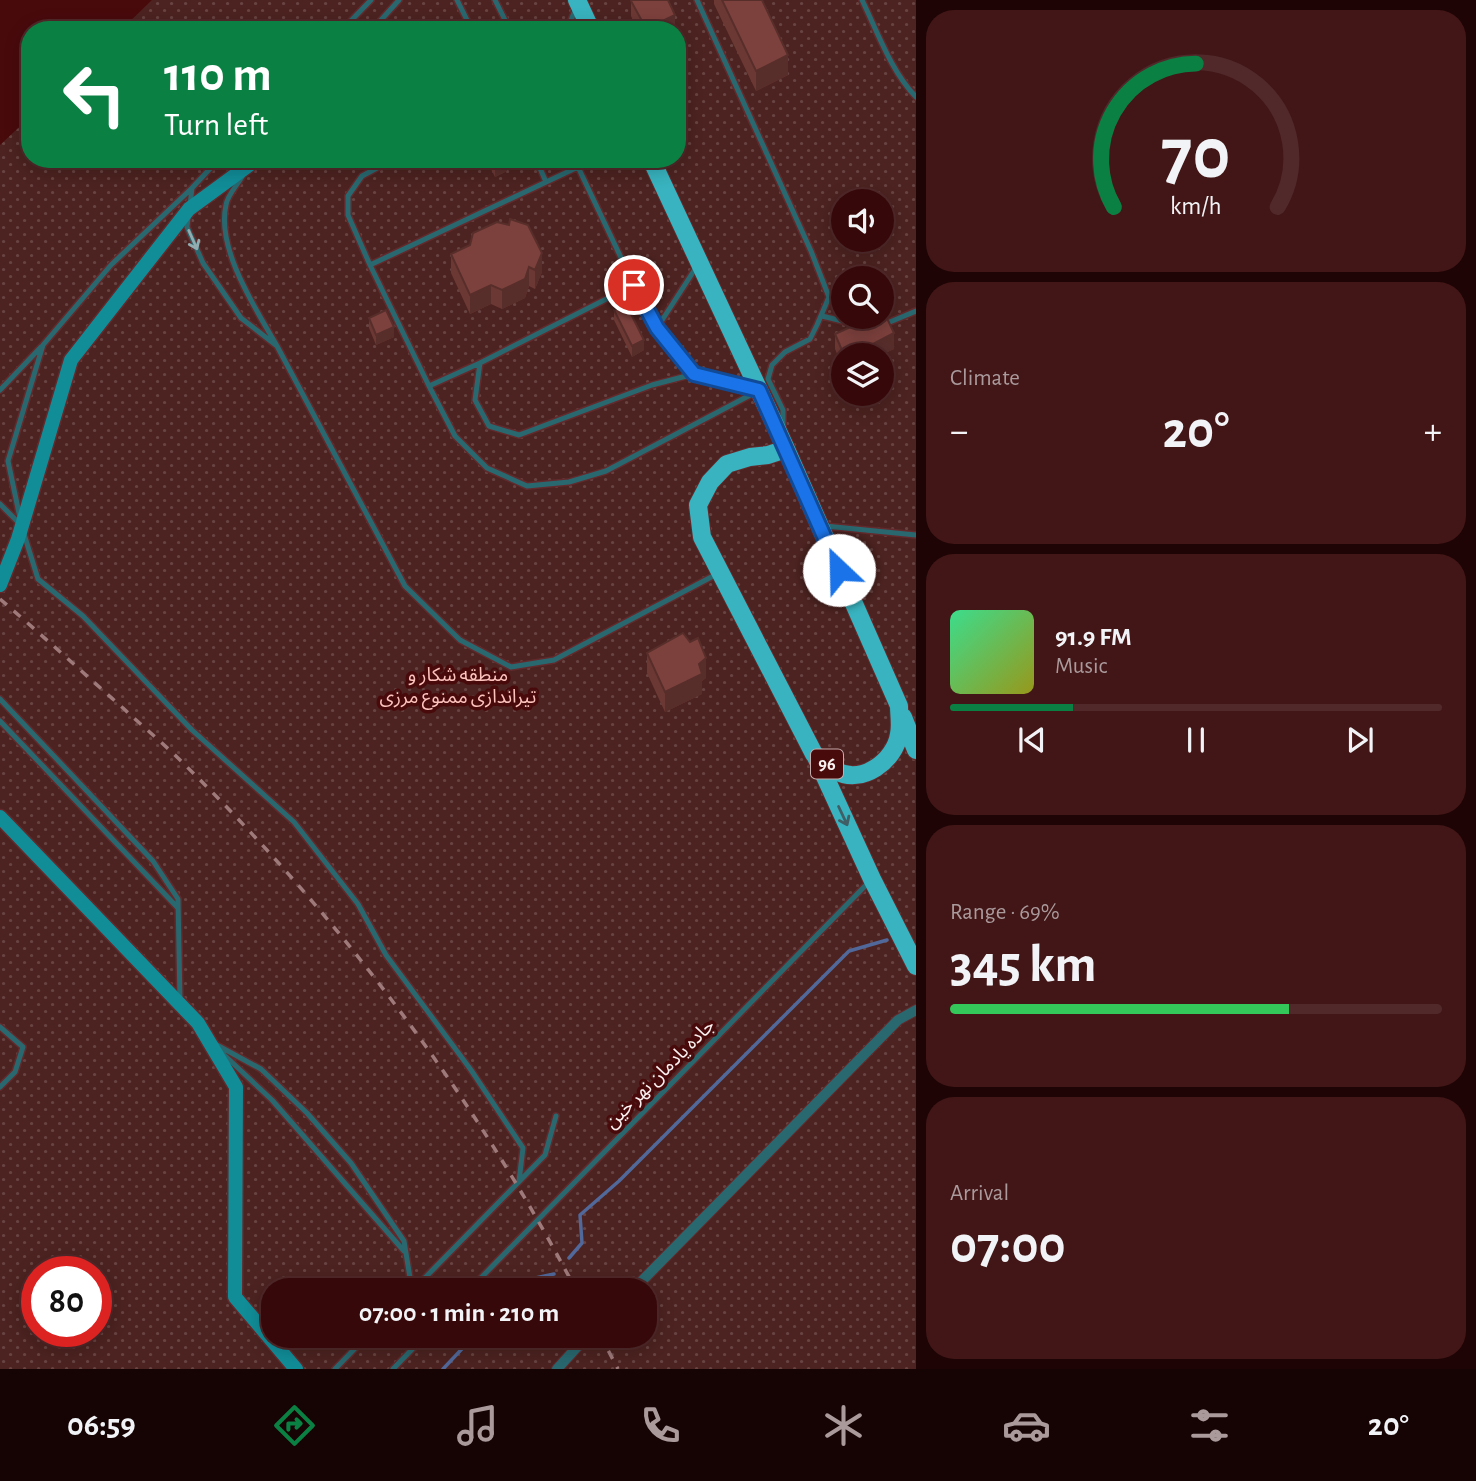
<!DOCTYPE html>
<meta charset="utf-8">
<style>
:root{--surface:#370809;--page:#421617;--text:#f1f3f6;--muted:#aa9a9c;--line:#51292a;--accent:#0b8043}
body{margin:0;font-family:"Alegreya Sans","Noto Sans Arabic",sans-serif;background:var(--page);color:var(--text);height:100vh;display:flex;flex-direction:column;font-size:26px;white-space:nowrap}
*{box-sizing:border-box;margin:0}
p{font-size:23px;color:var(--muted)}
.icon{flex:none;width:38px;height:38px;fill:none;stroke:currentColor;stroke-width:2;stroke-linecap:round;stroke-linejoin:round}
.map{position:relative;flex:1;overflow:hidden}
.panel{display:flex;flex-direction:column;gap:10px;padding:10px;background:#1e0405;width:560px}
.panel>*{flex:none}
.hud{position:absolute;left:21px;top:21px;width:665px;height:147px;border-radius:28px;box-shadow:0 4px 18px #0003,0 0 0 2px var(--line);background:#0b8043;color:#fff;overflow:hidden}
.fabs{position:absolute;left:831px;top:189px;display:grid;gap:14px}
.fabs a{display:grid;place-items:center;width:63px;height:63px;border-radius:50%;background:var(--surface);box-shadow:0 4px 18px #0003,0 0 0 2px var(--line);font-size:35px}
.speed{position:absolute;left:21px;top:1256px;display:flex;gap:14px;font-size:35px;font-weight:700;text-align:center}
.speed>*{display:grid;place-content:center;width:91px;height:91px;border-radius:50%;background:var(--surface);box-shadow:0 4px 18px #0003,0 0 0 2px var(--line);line-height:1}
.speed .limit{border:10px solid #d22;background:#fff;color:#111}
.pin{position:absolute;display:grid;place-items:center;width:60px;height:60px;color:#fff;margin:-30px;border:4px solid #fff;border-radius:50%;box-shadow:0 2px 7px #0007}
.me{position:absolute;width:77px;margin:-38px;rotate:336deg;stroke-linejoin:round;filter:drop-shadow(0 0 5px #0008)}
.turn{display:flex;align-items:center;gap:24px;height:147px;padding:0 28px;font-size:32px}
.turn .icon{width:91px;height:91px;stroke-width:2.5}
.turn b{display:block;font-size:49px;line-height:60px}
.big{font-size:52px;font-weight:700;line-height:1.1}
.panel .tile{flex:1;display:flex;flex-direction:column;justify-content:center;gap:10px;min-width:0;padding:0 24px;border-radius:28px;background:var(--page)}
.panel .dial{align-items:center;gap:0}
.dial svg{height:182px;overflow:visible;fill:none;stroke:var(--line);stroke-width:7;stroke-linecap:round;text-anchor:middle}
.dial text{fill:var(--text);stroke:none}
.song{display:flex;align-items:center;gap:21px}
.cover{width:84px;height:84px;border-radius:10px;background:linear-gradient(135deg,hsl(150 70% 55%),hsl(60 70% 35%))}
.played{height:7px;border-radius:4px;background:linear-gradient(90deg,var(--accent) 25%,var(--line) 25%)}
.keys{display:flex;justify-content:space-around;direction:ltr}
.heat{display:flex;justify-content:space-between;align-items:center;font-size:38px;direction:ltr}
.charge{height:10px;border-radius:5px;background:linear-gradient(90deg,#34c759 69%,var(--line) 0)}
.trip{position:absolute;left:261px;top:1278px;width:396px;height:70px;border-radius:28px;background:var(--surface);box-shadow:0 4px 18px #0003,0 0 0 2px var(--line);font-weight:700;line-height:70px;text-align:center}
.tabs{display:flex;height:112px;justify-content:space-around;align-items:center;background:#160304;color:var(--muted)}
.tabs .icon{width:49px;height:49px}
.tabs .selected{color:var(--accent)}
.tabs b{font-size:32px;color:var(--text)}
main{display:flex;flex:1;min-height:0}
.map>svg:first-child{display:block}
</style>
<main>
<div class="map">
<svg width="916" height="1369" viewBox="0 0 916 1369">
<defs>
<pattern id="park-dots" width="8" height="8" patternUnits="userSpaceOnUse" patternTransform="scale(1.75)"><rect width="8" height="8" fill="#4c2320"/><path d="M2 2h.1M6 6h.1" fill="none" stroke="#674341" stroke-width="1.8" stroke-linecap="round"/></pattern>
</defs>
<rect width="100%" height="100%" fill="#490a0c"/>
<path fill="url(#park-dots)" fill-rule="evenodd" d="M152,0H916V1369H0V145L30,117V159H677V30H121ZM844,201H882V240H844ZM844,278H882V317H844ZM844,355H882V394H844ZM37,1272H96V1332H37ZM273,1290H644V1335H273Z"/>
<g fill="none" stroke-linecap="round" stroke-linejoin="round">
<path stroke="#51689a" stroke-width="3.5" d="M569,1258L582,1243L580,1215L619,1181L849,951L887,940
M517,1290L526,1280L554,1274
M443,1369L475,1335"/>
<defs>
<path id="service" d="M457,0L472,30
M495,0L510,30
M697,0L811,251L829,297L817,325L810,339L785,352L772,365L768,379L783,410V427
M862,0C878,33 891,71 916,97
M342,30L371,0
M372,30L399,0
M567,30L576,8
M536,159L546,182
M190,205L192,188L219,159
M188,218L187,227L203,263L241,318L277,346C256,309 216,249 226,205C227,196 237,185 242,177
M370,265L348,215V196L362,176L394,159
M822,316L863,326
M885,324L916,311
M657,328L697,266
M277,346L405,586L460,640L511,667L554,660L717,574
M480,363L429,386L370,265L578,167L634,285
M694,374L657,329L634,285L480,363L475,400L489,426L519,435L652,385L694,374L752,389
M429,386L455,436L487,468L527,486L569,482L606,471L756,392
M0,390L41,347
M0,504L20,524
M20,518L8,461L43,345L111,265L192,188
M825,526L916,535
M24,534L38,579L83,616L192,730L294,822L358,904L386,955L471,1070L523,1148L519,1181
M0,699L153,861L178,899L180,1001
M0,721L178,908
M0,1027L23,1047L15,1072L0,1087
M215,1044L261,1069L307,1113L351,1163L404,1241L412,1290
M221,1052L272,1100L404,1251
M413,1290L545,1155L556,1116
M469,1290L869,882
M335,1369L368,1335
M393,1369L426,1335"/>
<path id="minor" d="M633,1290L898,1020L916,1010
M557,1369L588,1335"/>
<path id="secondary" d="M0,585L18,539L71,360L189,209L249,165
M0,817L198,1023L236,1087L235,1297L296,1369"/>
<path id="trunk" d="M577,0L591,30
M651,159L771,416L786,449L899,706C899,715 901,725 899,734C895,761 862,785 836,771C828,768 821,759 814,754L702,537L698,505L710,482L727,464L750,457L768,455L786,449
M903,717L916,750
M816,757L872,879L916,966"/>
</defs>
<use href="#service" stroke="#622a2c" stroke-width="8"/>
<use href="#minor" stroke="#622a2c" stroke-width="12"/>
<use href="#secondary" stroke="#622a2c" stroke-width="17"/>
<use href="#trunk" stroke="#622a2c" stroke-width="20"/>
<use href="#service" stroke="#29686f" stroke-width="5"/>
<use href="#minor" stroke="#29686f" stroke-width="10"/>
<use href="#secondary" stroke="#118d98" stroke-width="14"/>
<use href="#trunk" stroke="#38b3bf" stroke-width="18"/>
<path stroke="#9f7a7b" stroke-width="3.5" stroke-dasharray="9 9" stroke-linecap="butt" d="M0,599C42,635 82,672 123,708C142,726 163,743 182,762C339,916 474,1095 576,1290
M600,1335L618,1369"/>
</g>
<path fill="#6c3834" d="M714,0H762L788,75L756,91L714,4Z
M631,1L675,30H638L631,16Z
M486,159H506L507,171L495,177Z
M509,225L542,272L535,289L529,286L525,298L502,309L491,304L470,314L451,273V254Z
M614,310L644,350L632,357L614,320Z
M369,318L394,337L376,345L369,328Z
M835,334L894,349L881,355H844V370L835,349Z
M647,653L706,678L702,681V694L665,712L647,673Z"/>
<path fill="#582e2b" d="M675,15V30H652L654,25Z
M788,55V75L756,91V71Z
M507,161V171L495,177V167Z
M542,253V272L535,289V270Z
M529,267V286L525,298L502,309V290Z
M491,285V304L470,314V295Z
M394,327V337L376,345V335Z
M894,333V349L881,355H852Z
M644,340V350L632,357V346Z
M706,658V678L702,681V694L665,712V692Z"/>
<path fill="#7d413d" stroke="#582e2b" stroke-width="2" d="M632,0H668L675,15L654,25L652,30H641L642,21L631,1Z
M722,0H762L788,55L756,71Z
M491,159H506L507,161L495,167Z
M510,219L528,225L542,253L535,270L529,267L525,279L502,290L491,285L470,295L451,254L470,245L473,233L497,222L509,225Z
M626,304L644,340L632,346L614,310Z
M386,310L394,327L376,335L369,318Z
M885,314L894,333L852,355H844L835,334L870,318L875,319L882,317Z
M683,633L690,642L698,638L706,658L699,664L702,674L665,692L647,653Z"/>
<defs><path id="oneway-shaft" d="M-6 0H5M1.5-3L5.5 0L1.5 3" fill="none" stroke-width="1.6" stroke-linecap="round" stroke-linejoin="round" transform="scale(1.75)"/></defs>
<use stroke="#92acb0" href="#oneway-shaft" transform="translate(193 240) rotate(66)"/>
<use stroke="#405e66" href="#oneway-shaft" transform="translate(843 816) rotate(65)"/>
<g fill="none" stroke-linecap="round" stroke-linejoin="round">
<defs>
<path id="route" d="M634,285L657,328L694,374L759,390L839,570"/>
</defs>
<use href="#route" stroke="#114b97" stroke-width="18"/>
<use href="#route" stroke="#1a73e8" stroke-width="12"/>
</g>
<g text-anchor="middle" stroke-width="7" stroke-linejoin="round" paint-order="stroke">
<rect fill="#490a0c" stroke="#c5acac" stroke-width="2" x="811" y="749.5" width="32" height="29" rx="5"/>
<g font-size="18" font-weight="bold" fill="#faf1f0">
<text x="827" y="770">96</text>
</g>
<g font-size="19" fill="#fcc2bc" stroke="#490a0c">
<text x="458" y="681">منطقه شکار و<tspan x="458" dy="22">تیراندازی ممنوع مرزی</tspan></text>
</g>
<g font-size="19" fill="#faf1f0" stroke="#490a0c">
<text transform="translate(659 1073) rotate(-45)" y="7">جاده یادمان نهر خین</text>
</g>
</g>
</svg>
<div class="fabs">
<a><svg class="icon" aria-label="sound" viewBox="0 0 24 24"><path d="M4 9h4l5-4v14l-5-4H4zM17 9q2 3 0 6"/></svg></a>
<a><svg class="icon" aria-label="search" viewBox="0 0 24 24"><circle cx="10" cy="10" r="6"/><path d="M15 15l6 6"/></svg></a>
<a><svg class="icon" aria-label="layers" viewBox="0 0 24 24"><path d="M12 4l9 5-9 5-9-5zM3 14l9 5 9-5"/></svg></a>
</div>
<div class="speed"><div class="limit">80</div></div>
<div class="pin" style="left:634px;top:285px;background:#d93025"><svg class="icon" aria-label="arrive" viewBox="0 0 24 24"><path d="M6 21V4h12l-3 4 3 4H6"/></svg></div>
<svg class="me" style="left:839px;top:570px" viewBox="-20 -20 40 40"><circle r="19" fill="#fff"/><path d="M0-13L10 11 0 6-10 11z" fill="#1a73e8"/></svg>
<div class="trip">07:00 · 1 min · 210 m</div>
<div class="hud">
<div class="turn"><svg class="icon" aria-label="left" viewBox="0 0 24 24"><path d="M17 20v-9H6M10 6l-5 5 5 5"/></svg><div><b>110 m</b>Turn left</div></div>
</div>
</div>
<section class="panel">
<div class="tile dial"><svg viewBox="0 0 100 80">
<path d="M14 69A42 42 0 1 1 86 69"/>
<path d="M14 69A42 42 0 0 1 50 6" stroke="#0b8043"/>
<text x="50" y="56" font-size="32" font-weight="700">70</text>
<text x="50" y="72" font-size="11">km/h</text>
</svg></div>
<div class="tile"><p>Climate</p>
<div class="heat"><a>−</a><b class="big">20°</b><a>+</a></div>
</div>
<div class="tile">
<div class="song"><i class="cover"></i><div><b>91.9 FM</b><p>Music</p></div></div>
<div class="played"></div>
<div class="keys"><svg class="icon" aria-label="previous" viewBox="0 0 24 24"><path d="M18 5L8 12l10 7zM5 5v14"/></svg><svg class="icon" aria-label="pause" viewBox="0 0 24 24"><path d="M8 5v14M16 5v14"/></svg><svg class="icon" aria-label="next" viewBox="0 0 24 24"><path d="M6 5l10 7-10 7zM19 5v14"/></svg></div>
</div>
<div class="tile"><p>Range · 69%</p><b class="big">345 km</b><div class="charge"></div></div>
<div class="tile"><p>Arrival</p><b class="big">07:00</b></div>
</section>
</main>
<nav class="tabs">
<b>06:59</b>
<svg class="icon selected" aria-label="directions" viewBox="0 0 24 24"><path d="M12 3l9 9-9 9-9-9zM9 14v-3h6M13 9l2 2-2 2"/></svg>
<svg class="icon" aria-label="music" viewBox="0 0 24 24"><path d="M9 18V5l10-2v13"/><circle cx="6" cy="18" r="3"/><circle cx="16" cy="16" r="3"/></svg>
<svg class="icon" aria-label="phone" viewBox="0 0 24 24"><path d="M5 4h4l2 5-3 2q2 4 5 5l2-3 5 2v4C11 20 4 13 5 4z"/></svg>
<svg class="icon" aria-label="climate" viewBox="0 0 24 24"><path d="M12 3v18M4 7l16 10M4 17L20 7"/></svg>
<svg class="icon" aria-label="car" viewBox="0 0 24 24"><path d="M5 17H2v-5l4-1 3-4h7l3 4 3 1v5h-3M9 17h6M6 11h13"/><circle cx="7" cy="17" r="2"/><circle cx="17" cy="17" r="2"/></svg>
<svg class="icon" aria-label="filters" viewBox="0 0 24 24"><path d="M4 7h16M4 17h16"/><circle cx="9" cy="7" r="2"/><circle cx="15" cy="17" r="2"/></svg>
<b>20°</b>
</nav>
